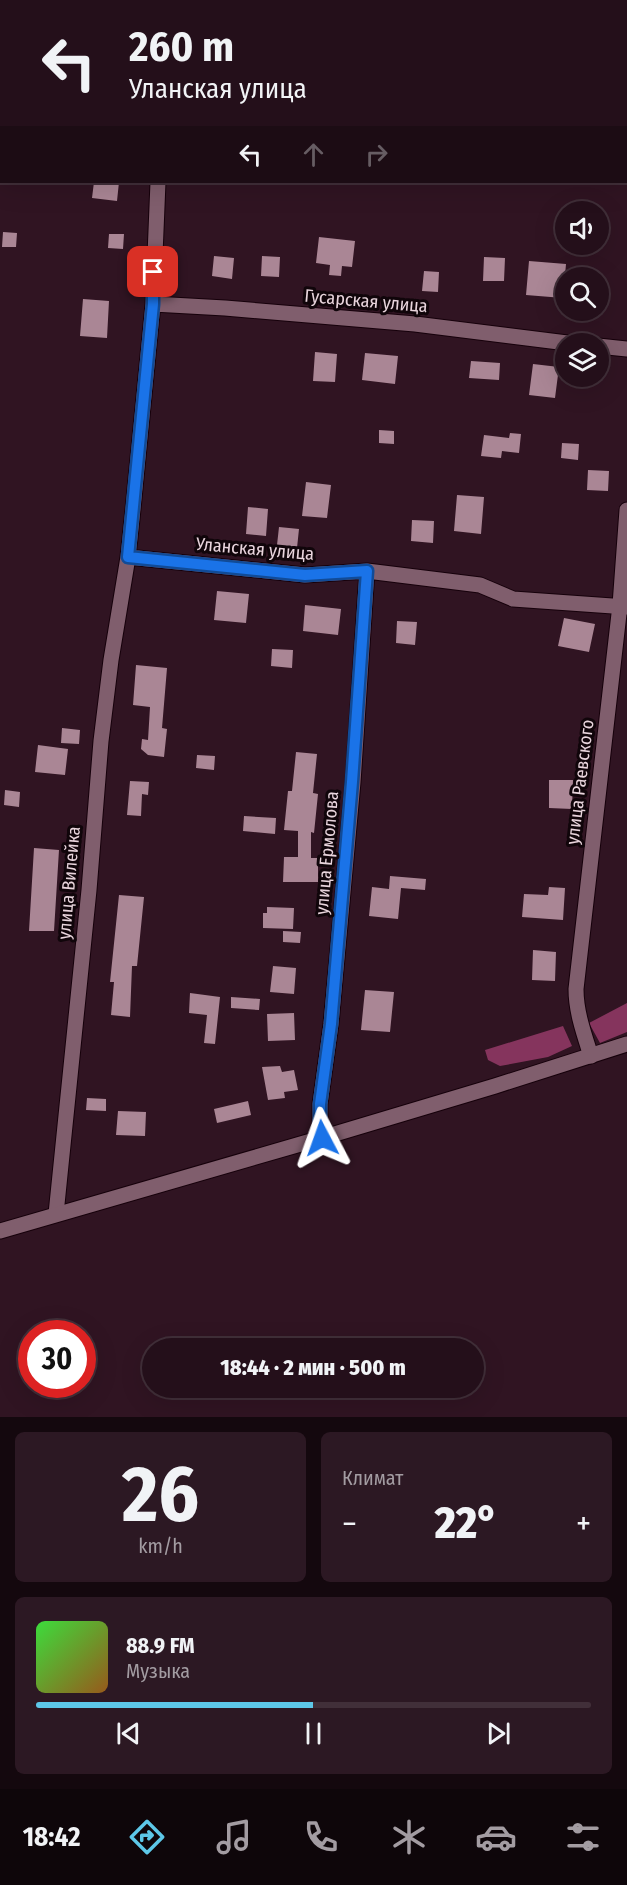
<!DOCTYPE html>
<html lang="ru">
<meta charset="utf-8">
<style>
:root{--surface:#240f1a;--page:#2c1823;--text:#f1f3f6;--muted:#a39ca2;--line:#412f39;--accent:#5dc7e8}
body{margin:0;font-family:"Fira Sans Condensed",sans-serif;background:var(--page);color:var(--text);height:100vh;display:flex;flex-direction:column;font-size:22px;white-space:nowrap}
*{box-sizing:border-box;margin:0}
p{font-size:20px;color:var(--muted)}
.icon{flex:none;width:33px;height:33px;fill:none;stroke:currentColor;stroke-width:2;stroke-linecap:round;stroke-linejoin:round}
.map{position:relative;height:1417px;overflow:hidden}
.details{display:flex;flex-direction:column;gap:15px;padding:15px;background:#14080e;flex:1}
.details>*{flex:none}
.banner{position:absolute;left:0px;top:0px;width:627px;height:183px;box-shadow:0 6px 24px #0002,0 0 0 2px var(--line);background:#240f1a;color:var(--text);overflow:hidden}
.buttons{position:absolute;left:555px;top:201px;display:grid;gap:12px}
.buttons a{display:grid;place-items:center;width:54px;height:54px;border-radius:50%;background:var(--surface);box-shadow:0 6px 24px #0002,0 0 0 2px var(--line);font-size:30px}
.speed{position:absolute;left:18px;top:1320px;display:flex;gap:12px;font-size:30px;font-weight:700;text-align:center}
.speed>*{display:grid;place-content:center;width:78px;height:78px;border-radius:50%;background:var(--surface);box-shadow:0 6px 24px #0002,0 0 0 2px var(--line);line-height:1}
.speed .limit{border:9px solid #d22;background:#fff;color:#111}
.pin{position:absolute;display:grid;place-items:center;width:51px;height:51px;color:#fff;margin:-26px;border-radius:12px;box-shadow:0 3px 9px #0006}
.me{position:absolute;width:66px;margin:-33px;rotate:356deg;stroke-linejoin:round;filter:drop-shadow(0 0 4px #0008)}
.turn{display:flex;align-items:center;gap:21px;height:126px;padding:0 30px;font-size:27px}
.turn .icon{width:78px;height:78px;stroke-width:2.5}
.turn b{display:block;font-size:42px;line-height:51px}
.lanes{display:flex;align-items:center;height:57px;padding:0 30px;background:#0003;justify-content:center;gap:30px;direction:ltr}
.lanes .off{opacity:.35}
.big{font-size:45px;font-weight:800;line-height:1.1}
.details .widget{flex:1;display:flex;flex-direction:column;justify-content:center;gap:9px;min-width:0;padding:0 21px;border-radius:9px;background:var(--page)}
.details .dial{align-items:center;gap:0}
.dial b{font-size:78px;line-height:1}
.song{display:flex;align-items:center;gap:18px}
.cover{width:72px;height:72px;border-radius:9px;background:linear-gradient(135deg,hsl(120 70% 55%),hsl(30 70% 35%))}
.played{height:6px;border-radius:3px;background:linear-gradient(90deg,var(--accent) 50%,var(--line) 50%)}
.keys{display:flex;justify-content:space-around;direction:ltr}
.heat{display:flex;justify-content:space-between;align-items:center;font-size:33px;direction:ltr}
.details .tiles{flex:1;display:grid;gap:15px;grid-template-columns:1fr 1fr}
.widget:last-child{grid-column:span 2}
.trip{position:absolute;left:142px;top:1338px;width:342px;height:60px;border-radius:30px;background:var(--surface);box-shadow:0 6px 24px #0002,0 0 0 2px var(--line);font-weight:800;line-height:60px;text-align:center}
.tabs{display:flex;height:96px;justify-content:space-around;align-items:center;background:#0e060a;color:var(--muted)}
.tabs .icon{width:42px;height:42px}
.tabs .selected{color:var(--accent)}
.tabs b{font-size:27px;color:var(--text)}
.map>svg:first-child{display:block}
</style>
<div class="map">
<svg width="627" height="1417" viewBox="0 0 627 1417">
<rect width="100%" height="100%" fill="#301422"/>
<path fill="#85345d" d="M474,0H627V30L626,31V2H475Z
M627,1003V1032L600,1043L589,1023Z
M563,1026L572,1046L548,1057L500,1066L488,1060L485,1050Z"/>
<path fill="#aa8695" d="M94,182H119L117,201L92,198Z
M3,232L17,233L16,247H2Z
M109,234H124L123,249L108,248Z
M319,237L355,241L352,267L342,266L341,276L329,275L330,265L316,263Z
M214,256L234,258L232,279L212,276Z
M262,256L280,257L279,277L261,276Z
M484,257L505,258L504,281H483Z
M529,261L566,264L563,298L526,295Z
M424,271L439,272L438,292L422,291Z
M83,299L109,301L107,338L80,336Z
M315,352L337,354L335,382L313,381Z
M365,353L398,356L395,384L362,380Z
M471,361L500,363L499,380L469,378Z
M533,364L559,367L555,398L529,395Z
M379,430L394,431V444L379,443Z
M510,433L521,434L519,453L502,451L501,458L481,456L484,435L509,438Z
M562,443L579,444L578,460L561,458Z
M588,470L609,471L608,491L587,490Z
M306,482L331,485L327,518L302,516Z
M457,495L484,497L481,534L454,531Z
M248,507L268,509L266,536L246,534Z
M412,520L434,521L433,543L411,541Z
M279,527L299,529L297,548L277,545Z
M217,591L249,594L246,623L214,620Z
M305,605L341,609L338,635L303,631Z
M564,618L595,624L589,652L558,646Z
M397,621L417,622L415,645L396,643Z
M272,649L293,650L292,668L271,666Z
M136,665L167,668L162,728L167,729L164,757L148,755L141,749L142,739L148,740L150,707L133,705Z
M62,728L80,730L79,744L61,743Z
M38,745L68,749L65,775L35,772Z
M296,752L317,754L313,793L318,794L314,833L311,832V858H318V882H283L284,857H298V831L284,830L288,791H292Z
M197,755L215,756L214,770L196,768Z
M549,780H573L572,809L549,808Z
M130,781L149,782L148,795L142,794L141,816L127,815Z
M5,790L20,792L19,807L4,805Z
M244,816L276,818L275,834L243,831Z
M34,848L59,850L54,931H29Z
M390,876L426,879L425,890L401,888L398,919L369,916L372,887L389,889Z
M549,887L565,888L563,920L522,917L524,894L548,895Z
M119,895L144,897L137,966H132L130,1017L111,1015L114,982H110Z
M267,907L294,908L293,929L263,928V913H267Z
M283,931L301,932L300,943L283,942Z
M533,950L556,952L555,981L532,980Z
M273,966L296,968L294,994L270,992Z
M365,990L394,992L390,1032L361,1030Z
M190,993L220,997L215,1044L204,1043L207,1015L189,1013Z
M231,997L260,999L259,1010L231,1008Z
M294,1013L295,1040L268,1041L267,1014Z
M280,1066L282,1072L294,1070L298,1090L284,1092L285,1098L268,1100L262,1067Z
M87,1098L106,1099V1111L86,1110Z
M248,1101L251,1115L217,1123L214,1109Z
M118,1111L146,1112L145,1136L116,1135Z"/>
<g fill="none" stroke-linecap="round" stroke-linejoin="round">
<defs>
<path id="minor" d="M179,2V0
M153,304L225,308L415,324L575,344
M598,346L627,349
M128,557L305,575L367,571L480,585L513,599L627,607
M591,1056C584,1034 576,1012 576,989L620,605L627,510
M322,1138L320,1131V1104L331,1024L353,782L367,571
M56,1214L89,890L101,741L111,660L128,557L133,509L153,304L158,182"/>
<path id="tertiary" d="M0,1231L318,1139L495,1086L627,1044"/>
</defs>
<use href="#minor" stroke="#16010b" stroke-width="17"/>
<use href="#tertiary" stroke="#16010b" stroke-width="17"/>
<use href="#minor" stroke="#805e6d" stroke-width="15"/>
<use href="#tertiary" stroke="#805e6d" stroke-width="15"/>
</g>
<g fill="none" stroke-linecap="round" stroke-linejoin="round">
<defs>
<path id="route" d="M153,272V304L128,557L305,575L367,571L352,782L331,1024L320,1104V1131L322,1138"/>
</defs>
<use href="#route" stroke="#114b97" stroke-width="15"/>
<use href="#route" stroke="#1a73e8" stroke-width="10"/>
</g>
<g text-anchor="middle" stroke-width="6" stroke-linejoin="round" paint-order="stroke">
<g font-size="18" fill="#e9d5dd" stroke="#10050a">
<text transform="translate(366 301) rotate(5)" y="6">Гусарская улица</text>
<text transform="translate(255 549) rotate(5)" y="6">Уланская улица</text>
<text transform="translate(580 782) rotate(-83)" y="6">улица Раевского</text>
<text transform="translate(327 853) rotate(-85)" y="6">улица Ермолова</text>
<text transform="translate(69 883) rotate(-85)" y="6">улица Вилейка</text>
</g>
</g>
</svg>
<div class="buttons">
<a><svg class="icon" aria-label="sound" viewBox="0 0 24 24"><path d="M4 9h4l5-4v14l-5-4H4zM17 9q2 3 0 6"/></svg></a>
<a><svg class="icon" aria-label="search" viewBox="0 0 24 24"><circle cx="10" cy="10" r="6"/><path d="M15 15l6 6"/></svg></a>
<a><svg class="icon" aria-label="layers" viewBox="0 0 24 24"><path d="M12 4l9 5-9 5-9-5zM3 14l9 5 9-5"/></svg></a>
</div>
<div class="speed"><div class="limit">30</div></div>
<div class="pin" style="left:153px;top:272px;background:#d93025"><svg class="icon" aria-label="arrive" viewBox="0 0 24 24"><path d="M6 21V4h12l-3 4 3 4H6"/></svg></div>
<svg class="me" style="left:322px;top:1138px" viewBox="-20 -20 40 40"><path d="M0-17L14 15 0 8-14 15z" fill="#1a73e8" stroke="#fff" stroke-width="4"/></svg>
<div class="trip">18:44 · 2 мин · 500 m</div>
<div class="banner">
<div class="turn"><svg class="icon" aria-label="left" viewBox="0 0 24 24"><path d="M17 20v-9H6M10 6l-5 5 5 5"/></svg><div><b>260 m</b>Уланская улица</div></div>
<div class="lanes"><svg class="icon" aria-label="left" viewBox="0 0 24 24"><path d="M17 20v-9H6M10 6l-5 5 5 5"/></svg><svg class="icon off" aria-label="ahead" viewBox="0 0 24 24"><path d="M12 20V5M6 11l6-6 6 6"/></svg><svg class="icon off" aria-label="right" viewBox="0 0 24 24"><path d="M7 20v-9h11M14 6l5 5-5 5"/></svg></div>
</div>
</div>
<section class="details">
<div class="tiles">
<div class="widget dial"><b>26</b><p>km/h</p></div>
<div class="widget"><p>Климат</p>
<div class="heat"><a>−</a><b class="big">22°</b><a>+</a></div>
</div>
<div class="widget">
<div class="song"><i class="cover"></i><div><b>88.9 FM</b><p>Музыка</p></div></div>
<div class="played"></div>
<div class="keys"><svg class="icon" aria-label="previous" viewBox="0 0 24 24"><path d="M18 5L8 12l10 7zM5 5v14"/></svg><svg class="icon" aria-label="pause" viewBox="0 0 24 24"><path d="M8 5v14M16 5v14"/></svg><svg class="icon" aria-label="next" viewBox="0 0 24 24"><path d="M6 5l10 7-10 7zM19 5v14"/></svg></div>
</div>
</div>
</section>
<nav class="tabs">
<b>18:42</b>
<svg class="icon selected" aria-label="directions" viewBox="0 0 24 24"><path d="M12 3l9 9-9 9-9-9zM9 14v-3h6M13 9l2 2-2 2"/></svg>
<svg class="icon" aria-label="music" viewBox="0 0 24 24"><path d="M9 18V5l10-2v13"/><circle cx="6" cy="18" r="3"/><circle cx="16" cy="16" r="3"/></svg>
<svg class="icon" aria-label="phone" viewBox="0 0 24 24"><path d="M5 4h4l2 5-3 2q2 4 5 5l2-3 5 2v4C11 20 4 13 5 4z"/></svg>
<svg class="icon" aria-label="climate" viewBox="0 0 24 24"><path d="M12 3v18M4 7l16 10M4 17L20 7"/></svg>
<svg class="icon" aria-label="car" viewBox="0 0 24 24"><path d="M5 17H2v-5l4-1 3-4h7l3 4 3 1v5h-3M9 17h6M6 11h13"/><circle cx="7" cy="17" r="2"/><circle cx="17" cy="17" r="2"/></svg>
<svg class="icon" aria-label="filters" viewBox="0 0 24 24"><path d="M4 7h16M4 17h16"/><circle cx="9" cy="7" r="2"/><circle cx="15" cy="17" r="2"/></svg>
</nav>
